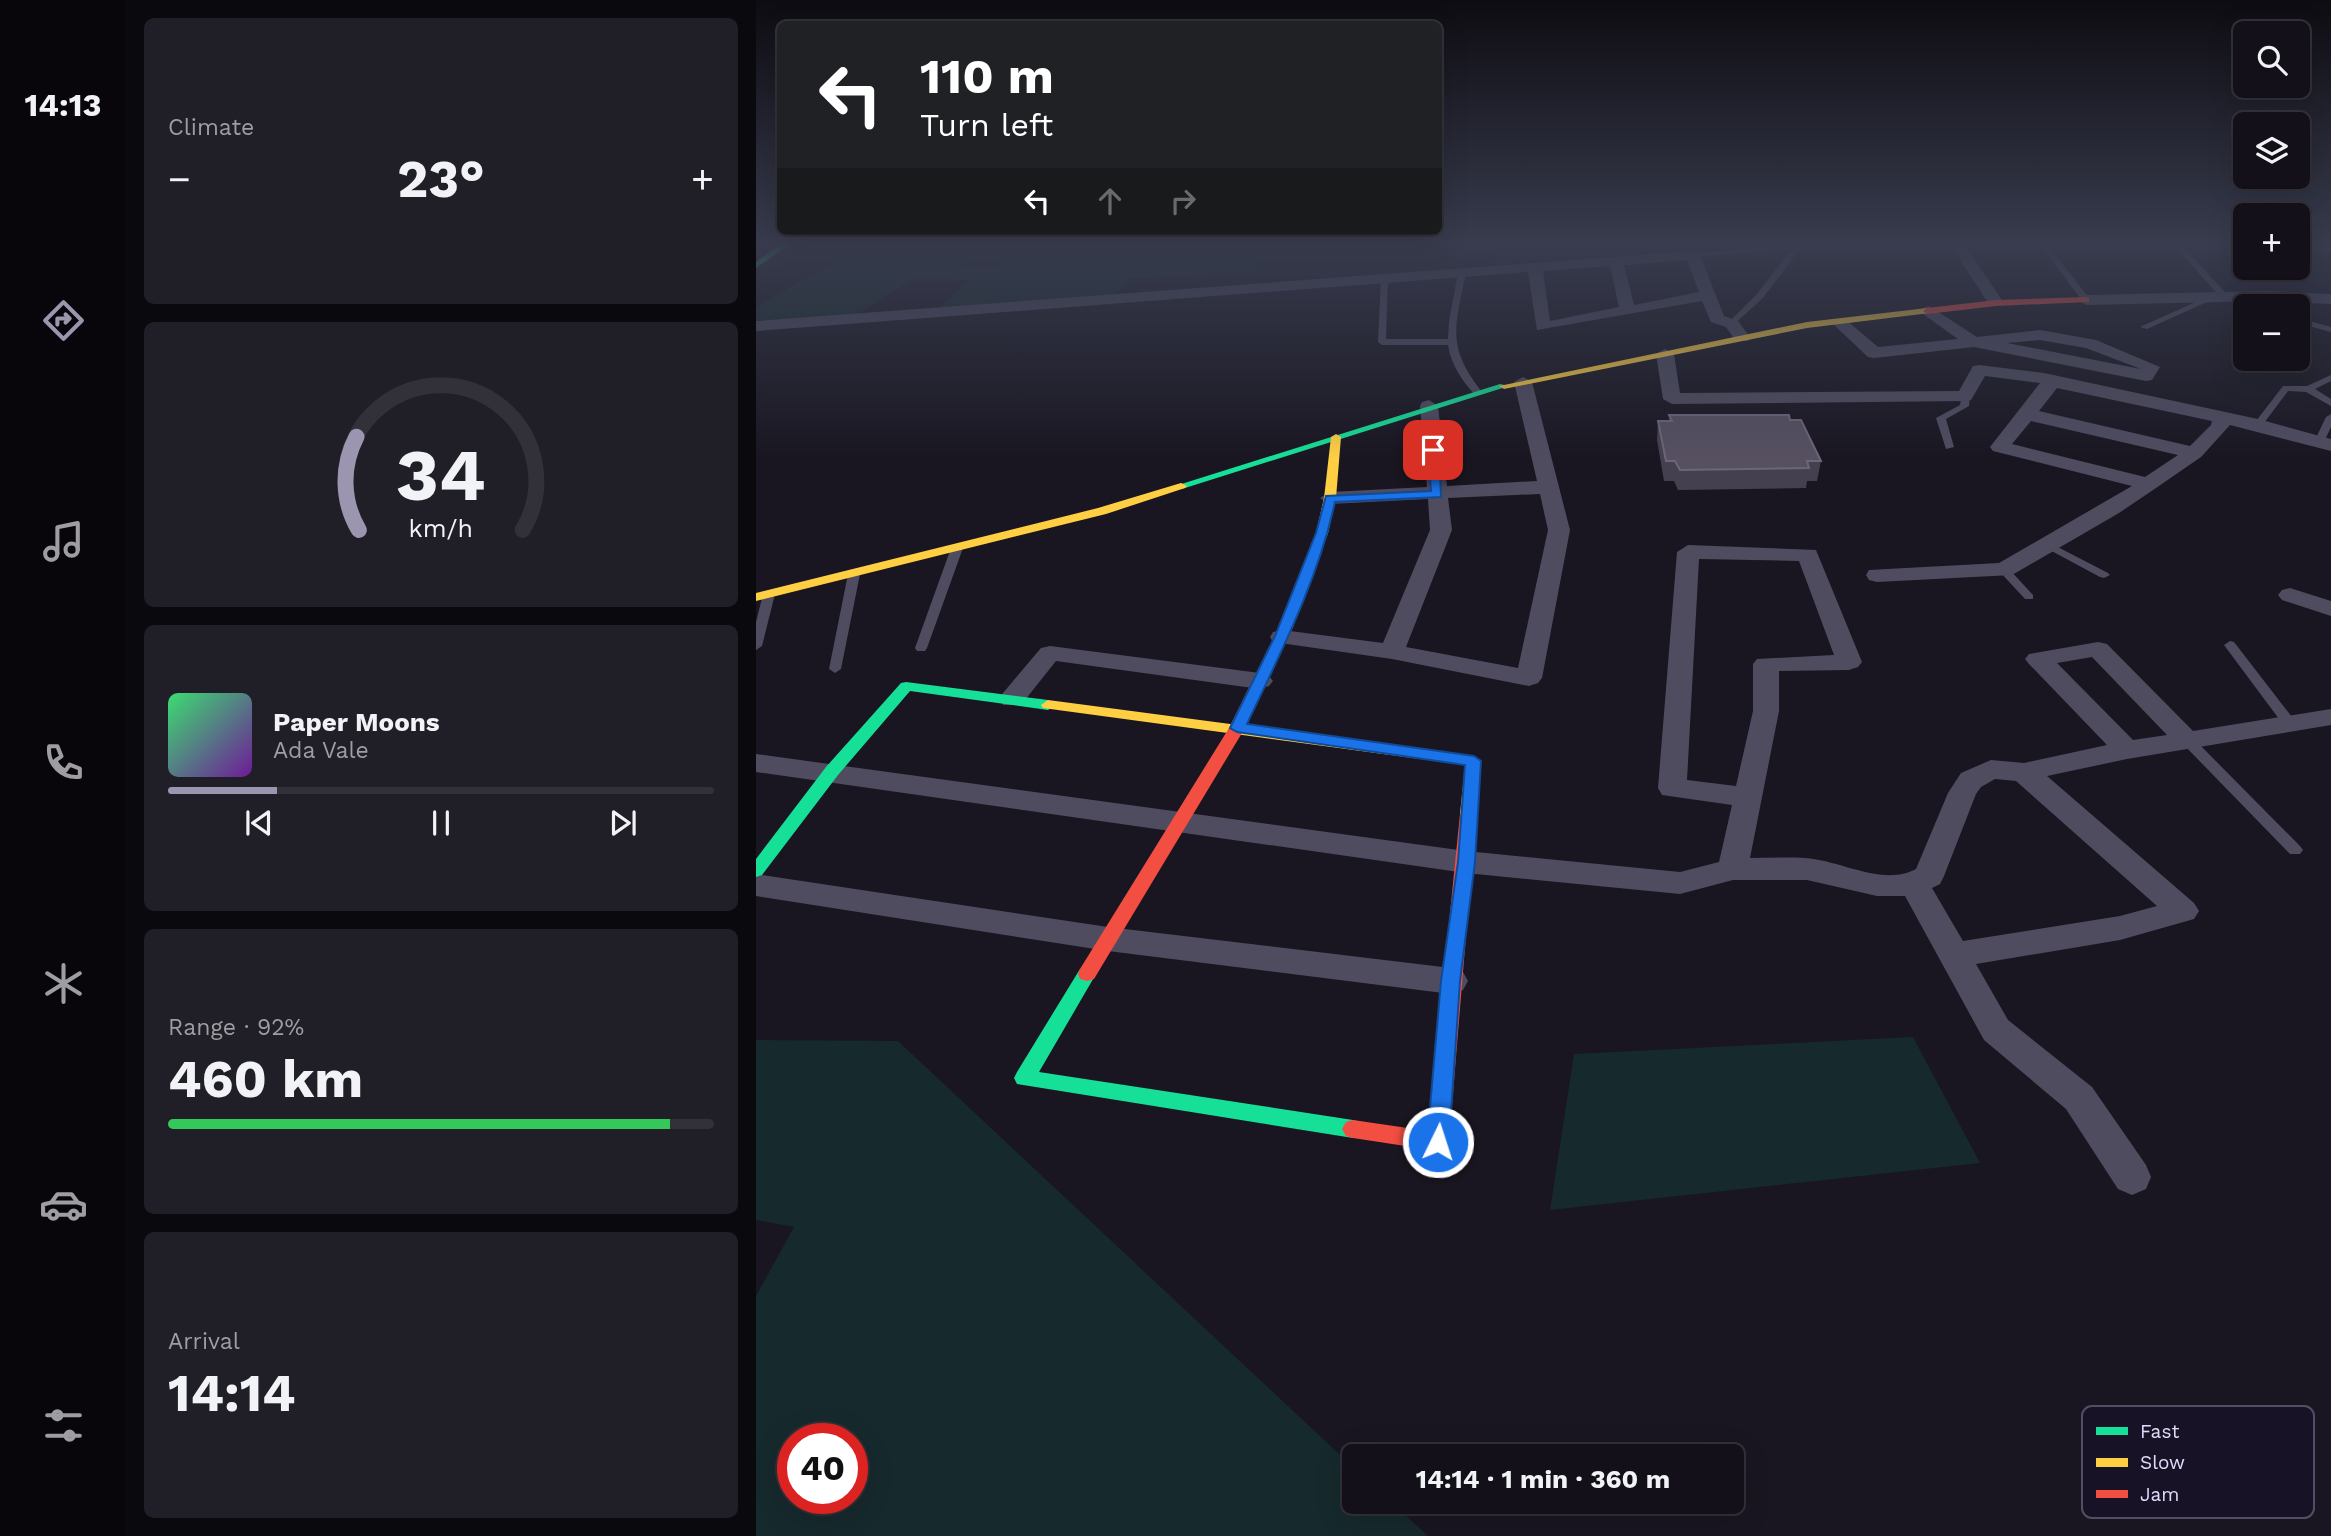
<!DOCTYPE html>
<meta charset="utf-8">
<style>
:root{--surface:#131019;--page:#201e26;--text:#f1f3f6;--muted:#9d9da2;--line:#323038;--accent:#9c95af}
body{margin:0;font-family:"Work Sans",sans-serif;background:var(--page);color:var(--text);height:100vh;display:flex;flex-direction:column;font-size:26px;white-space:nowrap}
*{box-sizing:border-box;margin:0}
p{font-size:23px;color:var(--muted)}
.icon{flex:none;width:38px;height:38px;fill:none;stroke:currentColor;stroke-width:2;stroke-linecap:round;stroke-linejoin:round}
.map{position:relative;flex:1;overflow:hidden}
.drawer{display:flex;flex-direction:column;gap:18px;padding:18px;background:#0a090e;width:630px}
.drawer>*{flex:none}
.top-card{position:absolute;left:21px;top:21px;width:665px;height:214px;border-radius:10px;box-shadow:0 7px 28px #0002,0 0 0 2px var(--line);background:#202124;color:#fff;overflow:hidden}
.tools{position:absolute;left:1477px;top:21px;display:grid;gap:14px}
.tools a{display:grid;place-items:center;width:77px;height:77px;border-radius:10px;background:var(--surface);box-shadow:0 7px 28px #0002,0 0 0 2px var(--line);font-size:35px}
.speed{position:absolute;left:21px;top:1423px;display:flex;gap:14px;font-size:35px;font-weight:700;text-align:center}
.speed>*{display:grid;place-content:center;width:91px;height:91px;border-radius:50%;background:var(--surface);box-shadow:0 7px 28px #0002,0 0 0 2px var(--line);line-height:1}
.speed .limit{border:10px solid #d22;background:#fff;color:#111}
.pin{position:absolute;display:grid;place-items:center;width:60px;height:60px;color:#fff;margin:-30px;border-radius:14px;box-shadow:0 4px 10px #0006}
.me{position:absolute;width:77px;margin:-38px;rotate:4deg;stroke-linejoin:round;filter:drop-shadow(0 0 5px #0008)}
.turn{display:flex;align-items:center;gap:24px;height:147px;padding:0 28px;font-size:32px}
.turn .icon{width:91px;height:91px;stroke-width:2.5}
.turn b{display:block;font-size:49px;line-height:60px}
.lanes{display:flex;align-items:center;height:66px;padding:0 28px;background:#0003;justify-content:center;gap:35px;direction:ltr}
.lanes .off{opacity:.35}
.big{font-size:52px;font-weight:700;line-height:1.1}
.drawer .widget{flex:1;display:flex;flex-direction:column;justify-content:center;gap:10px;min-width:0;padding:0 24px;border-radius:10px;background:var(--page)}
.drawer .dial{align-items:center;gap:0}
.dial svg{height:182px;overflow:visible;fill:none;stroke:var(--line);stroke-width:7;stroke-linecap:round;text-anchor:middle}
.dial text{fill:var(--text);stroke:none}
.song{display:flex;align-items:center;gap:21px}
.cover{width:84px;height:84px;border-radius:10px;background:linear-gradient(135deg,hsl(140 70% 55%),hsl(280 70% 35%))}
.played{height:7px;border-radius:4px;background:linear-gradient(90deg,var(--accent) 20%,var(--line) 20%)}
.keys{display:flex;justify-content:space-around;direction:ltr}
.heat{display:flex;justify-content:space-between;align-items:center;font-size:38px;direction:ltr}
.charge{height:10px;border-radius:5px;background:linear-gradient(90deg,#34c759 92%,var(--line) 0)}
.trip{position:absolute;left:586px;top:1444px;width:402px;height:70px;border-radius:10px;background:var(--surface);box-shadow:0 7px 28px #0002,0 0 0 2px var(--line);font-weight:700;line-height:70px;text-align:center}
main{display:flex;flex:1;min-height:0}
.menu{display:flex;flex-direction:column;width:126px;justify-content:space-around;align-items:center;background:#08060a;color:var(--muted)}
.menu .icon{width:49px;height:49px}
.menu .current{color:var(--accent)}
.menu b{font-size:32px;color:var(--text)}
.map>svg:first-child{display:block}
</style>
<main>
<nav class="menu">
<b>14:13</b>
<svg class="icon current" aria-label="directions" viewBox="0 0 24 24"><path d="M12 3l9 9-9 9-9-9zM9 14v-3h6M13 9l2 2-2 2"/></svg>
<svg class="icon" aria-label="music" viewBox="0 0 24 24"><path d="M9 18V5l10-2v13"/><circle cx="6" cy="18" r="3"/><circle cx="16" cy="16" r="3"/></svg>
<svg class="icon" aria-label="phone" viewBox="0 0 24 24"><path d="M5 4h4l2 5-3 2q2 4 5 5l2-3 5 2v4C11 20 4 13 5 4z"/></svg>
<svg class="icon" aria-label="climate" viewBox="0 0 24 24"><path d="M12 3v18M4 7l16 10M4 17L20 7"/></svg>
<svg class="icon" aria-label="car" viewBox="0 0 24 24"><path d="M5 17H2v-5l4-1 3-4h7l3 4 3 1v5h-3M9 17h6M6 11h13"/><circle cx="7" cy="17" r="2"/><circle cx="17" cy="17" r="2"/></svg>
<svg class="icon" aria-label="filters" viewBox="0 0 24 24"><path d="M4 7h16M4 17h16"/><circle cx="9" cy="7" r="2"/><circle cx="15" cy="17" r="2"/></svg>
</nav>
<section class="drawer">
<div class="widget"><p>Climate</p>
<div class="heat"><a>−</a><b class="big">23°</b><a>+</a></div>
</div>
<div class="widget dial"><svg viewBox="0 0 100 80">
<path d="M14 69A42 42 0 1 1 86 69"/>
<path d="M14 69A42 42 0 0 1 13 28" stroke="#9c95af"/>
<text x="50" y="56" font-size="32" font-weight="700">34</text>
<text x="50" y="72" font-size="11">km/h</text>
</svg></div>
<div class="widget">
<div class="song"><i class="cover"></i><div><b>Paper Moons</b><p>Ada Vale</p></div></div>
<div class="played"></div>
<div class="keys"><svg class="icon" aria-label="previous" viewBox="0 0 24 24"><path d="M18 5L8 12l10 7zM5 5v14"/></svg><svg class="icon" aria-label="pause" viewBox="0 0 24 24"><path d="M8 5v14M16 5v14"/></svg><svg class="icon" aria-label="next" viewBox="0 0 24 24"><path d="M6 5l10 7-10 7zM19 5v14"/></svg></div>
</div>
<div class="widget"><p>Range · 92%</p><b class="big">460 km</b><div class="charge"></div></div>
<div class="widget"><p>Arrival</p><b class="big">14:14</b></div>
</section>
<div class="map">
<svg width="1575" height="1536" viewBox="0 0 1575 1536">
<rect width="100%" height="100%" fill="#191621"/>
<path fill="#16292c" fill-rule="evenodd" d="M109,244H228L207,267L239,269L261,244H439L441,252L500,257L502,273L373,278L359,296L182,310L213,280L157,279L100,315L0,321V307Z
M748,244H890L887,255L737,264Z
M1157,1037L1224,1163L794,1210L818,1054Z
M0,1040L142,1041L598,1468V1502H635L672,1536H0V1296L38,1227L0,1220ZM96,1438V1498H37V1438Z"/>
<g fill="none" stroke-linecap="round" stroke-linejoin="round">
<path fill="#4f4c60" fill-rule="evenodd" d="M1040,244H1093L1043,250L1007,298L976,326H973V322L1001,294L1035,250L937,257L933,255L937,253Z
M1284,244H1291L1333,298V302H1327Z
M1417,244H1424L1472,295L1503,306H1491L1466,299Z
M1444,244H1489V247L1447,246Z
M1542,245L1575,247V251L1542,249Z
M706,271L710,273C699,327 690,346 726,392L721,395L718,394C705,379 695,364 692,345H626L622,342L625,275L632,277L630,339H692L693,321L702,273Z
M1455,295L1462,297L1391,329L1384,327Z
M1542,318L1575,327V332L1542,323Z
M1575,375V381L1559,389L1575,399V406L1550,392L1532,391L1505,427L1497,425L1527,386H1551Z
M1206,394L1214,396L1213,406L1190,419L1198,447L1190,449L1180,418L1204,405Z
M1575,414V427L1568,442L1560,444L1558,442L1570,417Z
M1294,543L1352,573L1354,575L1348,578L1344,577L1290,548L1288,546Z
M201,545L207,548L171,648L169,651H161L159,648L195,548Z
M1248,567L1252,568L1277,595V599H1269L1244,572L1242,570Z
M98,571L104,574L85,669L79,673L73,669L92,574Z
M13,590L19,594L6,646L0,650V622L7,594Z
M1474,641L1478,642L1539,721L1541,724L1539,727H1529L1468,645Z
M1431,736L1436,737L1544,846L1547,850L1544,854H1534L1426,743L1424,740L1426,737Z"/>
<path fill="#4f4c60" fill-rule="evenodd" d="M1194,244H1208L1248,303L1246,306H1234Z
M937,251L944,255L968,316L982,321L994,337L992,341H980L970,327L955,322L946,301L781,330L772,272L0,331V321ZM931,260L943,292L878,305L868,265ZM854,266L863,307L794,321L787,271Z
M1511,291L1575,294V304L1511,301L1330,305L1322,300L1330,295Z
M1173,306L1221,337L1284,330L1340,340L1404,367L1396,380L1390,381L1218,347L1118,358L1112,357L1075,322L1077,319H1089L1122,347L1202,339L1167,314V308ZM1284,340L1330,348L1385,369L1251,343Z
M909,349L918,354L924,393L1203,391L1217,366L1223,365L1288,373L1502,419L1575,439V451L1474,425L1445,457L1400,488L1363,513L1256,575L1121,582L1113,580L1110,575L1113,570L1243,563L1376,486L1237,451L1234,447L1284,383L1229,376L1215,400L1209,401L916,404L907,399L900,354ZM1301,388L1456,421L1455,425L1434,446L1283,411ZM1275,421L1422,455L1389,477L1256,444Z
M767,377L776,382L814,530L786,678L782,683L773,686L636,659L517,642L514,637L517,632L526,630L627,643L674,530L672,499L574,504L564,498L574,492L671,487L664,406L666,402L673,400L682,406L691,486L781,481L758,382ZM784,494L792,530L762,668L650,647L696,530L692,498Z
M932,545L1060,550L1106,662L1102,667L1093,670L1023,671V711L994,858C1012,858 1031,857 1049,858C1084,860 1127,887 1160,869L1192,793L1205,773L1235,760L1268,763L1351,745L1273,664L1269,659L1273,654L1342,642L1351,644L1437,731L1575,709V725L1371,759L1291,776L1438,903L1443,911L1438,919L1364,940L1220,964L1252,1020L1336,1087L1390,1165L1395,1177L1390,1189L1376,1195L1362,1189L1310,1109L1228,1040L1149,896H1121L1051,880H977L924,894L710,873L0,772V754L710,851L924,872L963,862L976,805L906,795L902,788L921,552ZM943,559L1043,561L1078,655L1001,659L997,664V711L980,786L931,780ZM1336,657L1411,735L1377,740L1301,663ZM1239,779L1260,781L1401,906L1364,916L1207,941L1176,888L1184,884L1188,876L1220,794L1225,787Z
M1534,588L1575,601V616L1526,600L1522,595L1526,590Z
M294,646L504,673L513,676L517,681L513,686L504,689L300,661L265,705H247L243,699L247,693L285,648Z
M0,874L352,927L695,968L707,972L712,981L707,990L695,994L352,951L0,896Z"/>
<path fill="#16e098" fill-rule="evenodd" d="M25,244H34L0,268V262Z
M744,384L753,386L429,488L425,489L419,486Z
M150,682L292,700L299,705L292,710L154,691L82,775L6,875L0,877V859L70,767L145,683Z
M331,967L338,969L340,974L283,1072L597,1120L604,1122L608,1129L604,1136L597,1138L261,1084L258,1078L261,1072L324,969Z"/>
<path fill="#ffcf43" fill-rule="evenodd" d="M1171,308L1174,309V313L1051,328L748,389L743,386L1051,322Z
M580,434L585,437L580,498L572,533L537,627L535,630H525L523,627L560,533L568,498L575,437Z
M425,483L431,486L429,488L350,514L0,601V593L342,508Z
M292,700L717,756L725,761L720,814L712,820L704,814L709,765L287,708L285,705Z"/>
<path fill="#f24e42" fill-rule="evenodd" d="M1330,297L1333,298V302L1240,306L1171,314L1167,311L1171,308L1240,300Z
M530,623L537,627L489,728L338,979L331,981L324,979L322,974L324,969L473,728L523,627Z
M712,808L720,814L693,1142L690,1149L682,1151L597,1138L590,1136L586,1129L590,1122L597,1120L672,1131L704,814Z"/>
</g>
<path fill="#45404f" d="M913,415L1034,420L1065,461L1061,481H1051L1050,488L922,490L918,481H908L901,440L902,421H913Z"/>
<path fill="#565061" stroke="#6c667a" stroke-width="2" d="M913,415H1033L1034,420H1045L1065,461H1051L1053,468L924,470L919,461H910L902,421H916Z"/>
<linearGradient id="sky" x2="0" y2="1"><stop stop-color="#0e0c12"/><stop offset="0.53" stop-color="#383c4e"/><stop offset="1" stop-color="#383c4e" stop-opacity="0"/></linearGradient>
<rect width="1575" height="459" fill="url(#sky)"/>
<path fill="#1a73e8" stroke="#114b97" stroke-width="2" d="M677,447L683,450L685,497L579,502C562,580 525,652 491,724L718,756L725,761L719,862L704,981L693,1142L690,1149L682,1152L675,1149L671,1142L685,981L702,862L709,765L481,732L474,728L519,636L560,533L570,496L675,491L672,450Z"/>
<rect x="1326" y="1406" width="232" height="112" rx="10" fill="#171225" stroke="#544e65" stroke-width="2"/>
<rect x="1340" y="1427" width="32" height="8" fill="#16e098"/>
<rect x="1340" y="1458" width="32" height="9" fill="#ffcf43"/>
<rect x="1340" y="1490" width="32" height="8" fill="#f24e42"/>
<g font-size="19" fill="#e2dafb">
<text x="1384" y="1438">Fast</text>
<text x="1384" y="1469">Slow</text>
<text x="1384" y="1501">Jam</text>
</g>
</svg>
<div class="tools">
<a><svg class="icon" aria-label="search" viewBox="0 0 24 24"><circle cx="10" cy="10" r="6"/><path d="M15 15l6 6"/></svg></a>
<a><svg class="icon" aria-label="layers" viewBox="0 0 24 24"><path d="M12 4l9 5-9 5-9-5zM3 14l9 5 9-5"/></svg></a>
<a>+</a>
<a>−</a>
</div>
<div class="speed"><div class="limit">40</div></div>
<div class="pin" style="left:677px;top:450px;background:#d93025"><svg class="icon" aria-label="arrive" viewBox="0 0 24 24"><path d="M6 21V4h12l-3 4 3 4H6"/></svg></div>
<svg class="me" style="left:682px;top:1142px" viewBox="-20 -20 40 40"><circle r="17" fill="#1a73e8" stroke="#fff" stroke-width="3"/><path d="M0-11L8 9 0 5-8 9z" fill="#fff"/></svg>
<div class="trip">14:14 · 1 min · 360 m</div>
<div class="top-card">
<div class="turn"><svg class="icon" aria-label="left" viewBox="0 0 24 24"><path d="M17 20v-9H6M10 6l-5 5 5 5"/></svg><div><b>110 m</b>Turn left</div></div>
<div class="lanes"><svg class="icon" aria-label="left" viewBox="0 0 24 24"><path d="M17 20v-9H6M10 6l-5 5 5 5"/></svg><svg class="icon off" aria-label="ahead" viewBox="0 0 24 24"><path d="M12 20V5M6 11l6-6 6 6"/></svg><svg class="icon off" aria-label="right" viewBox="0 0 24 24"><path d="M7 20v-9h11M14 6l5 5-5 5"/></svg></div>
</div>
</div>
</main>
